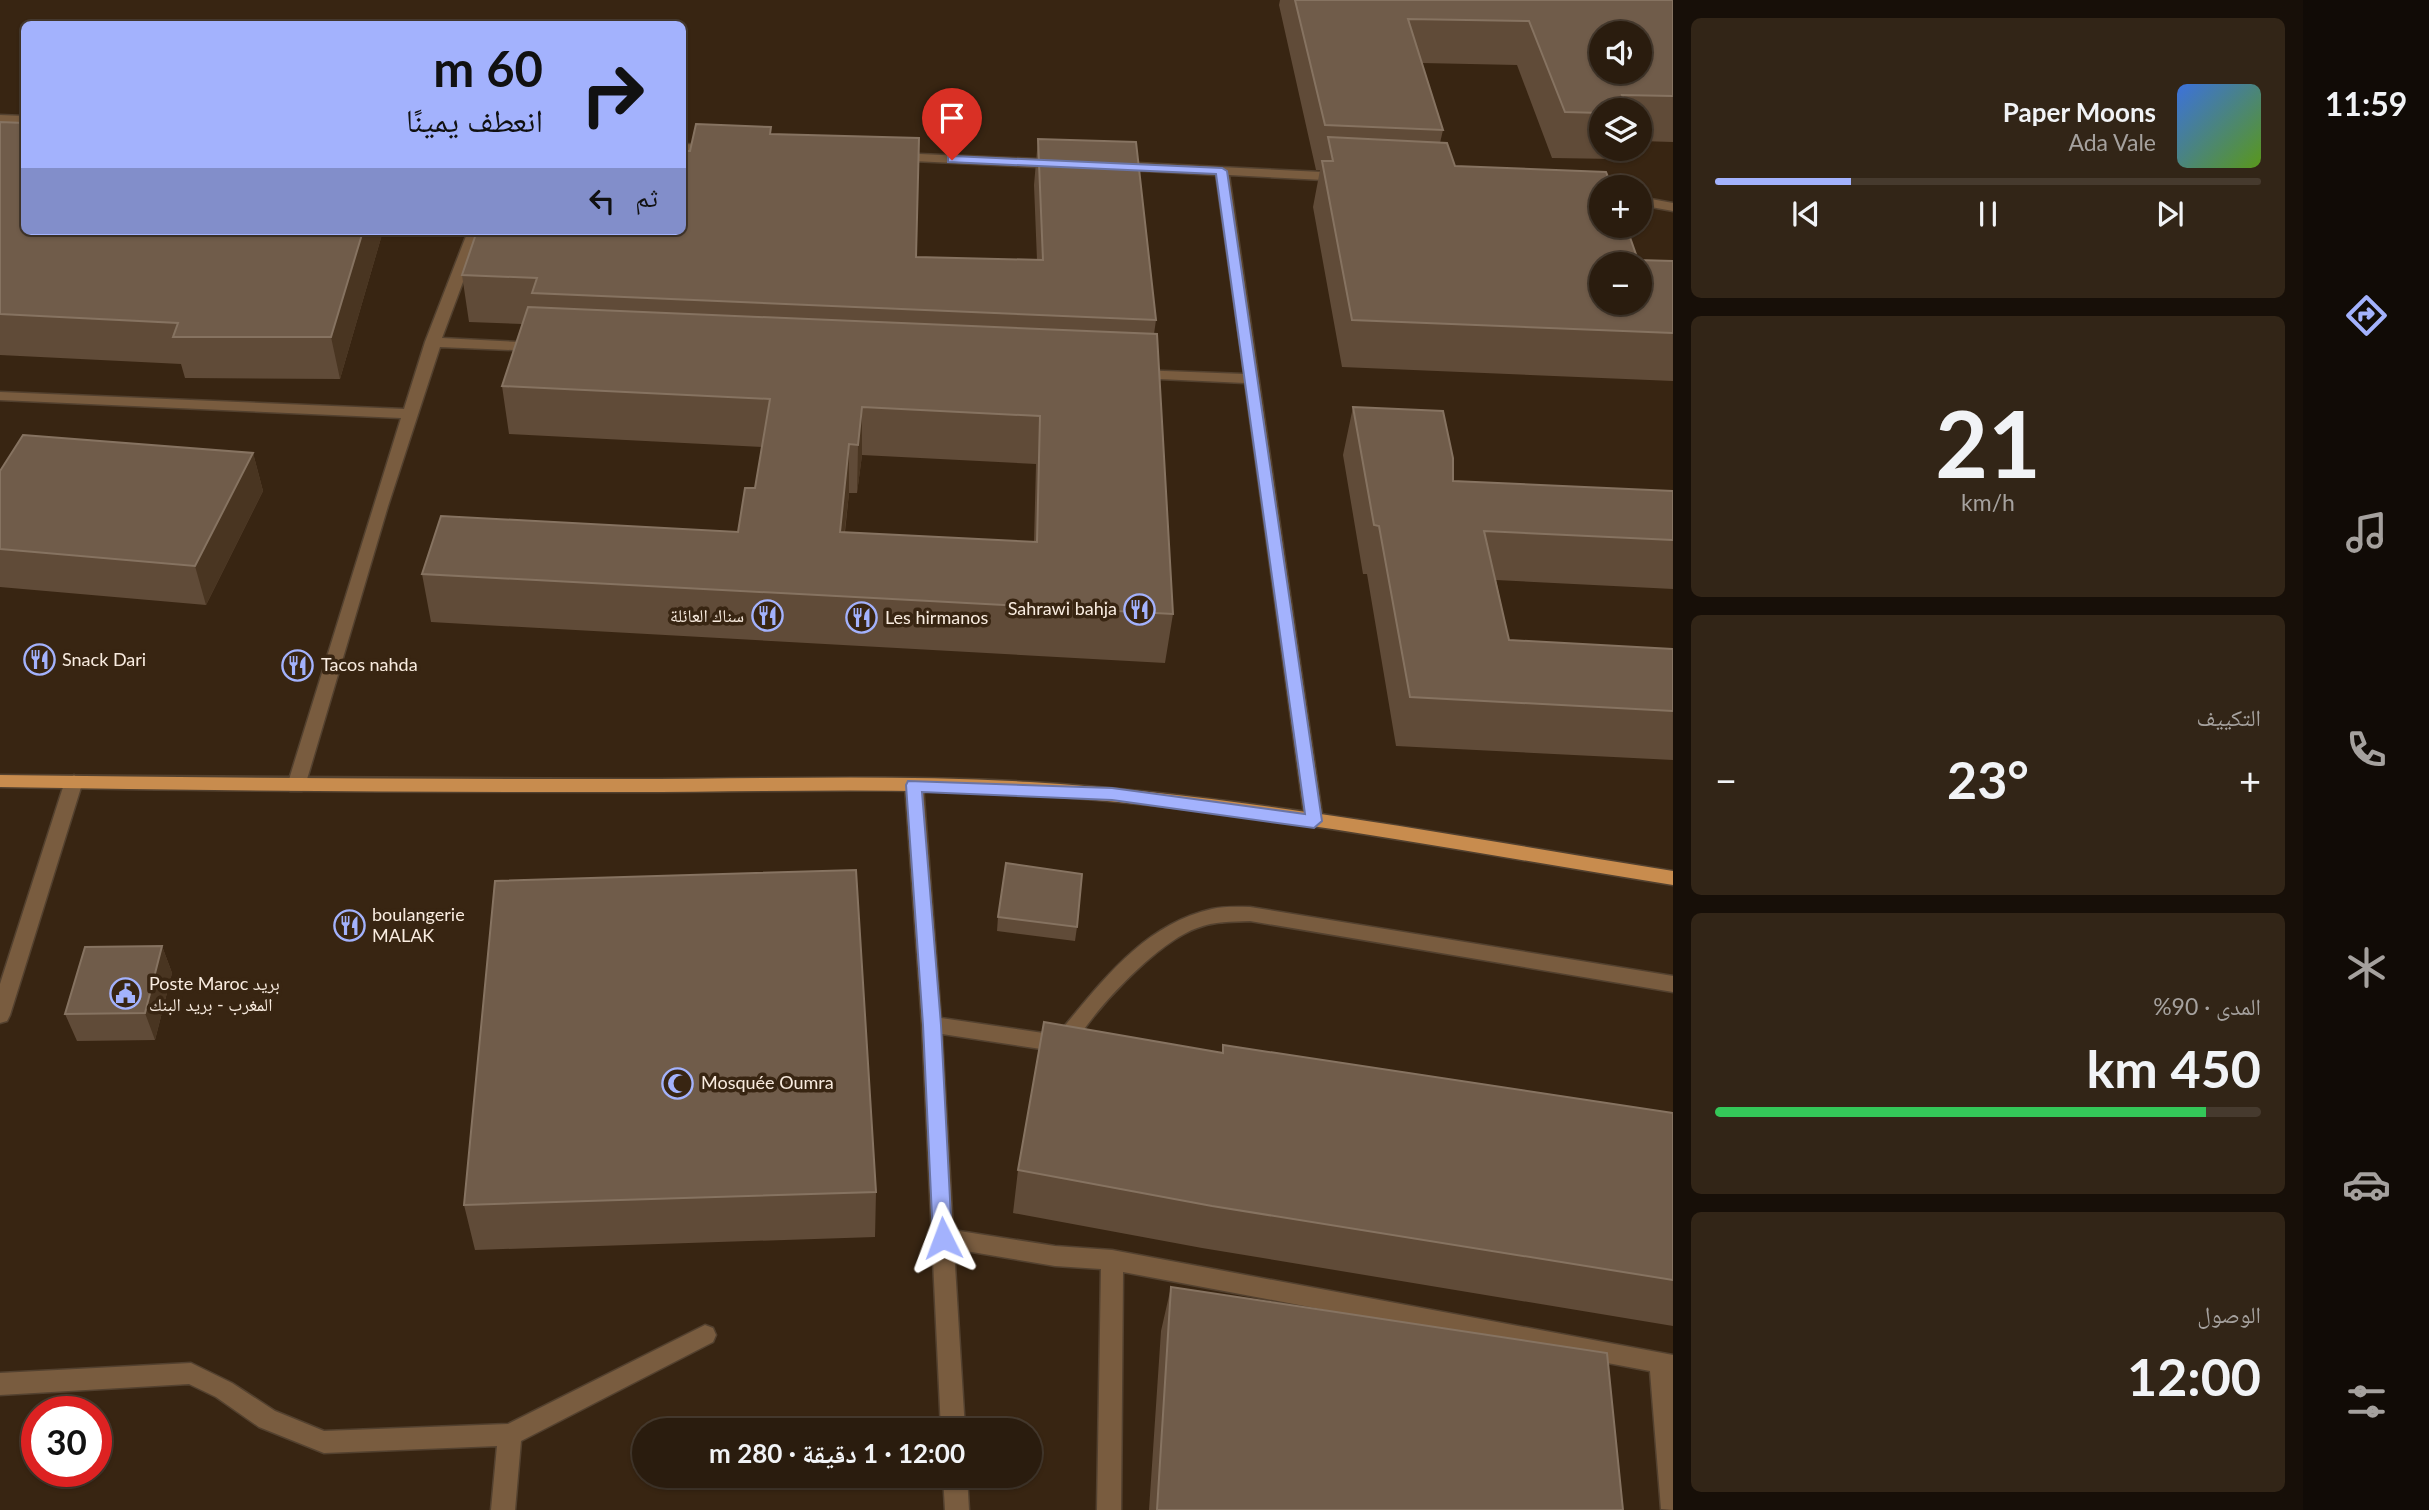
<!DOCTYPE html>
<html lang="ar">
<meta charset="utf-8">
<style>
:root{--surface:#2a1c0e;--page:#322517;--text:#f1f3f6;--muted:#a5a19e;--line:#463a2e;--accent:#a3b2fd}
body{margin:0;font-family:Lato,"Noto Naskh Arabic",sans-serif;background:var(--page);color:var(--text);direction:rtl;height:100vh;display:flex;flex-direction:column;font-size:26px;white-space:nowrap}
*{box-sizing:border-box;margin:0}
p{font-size:23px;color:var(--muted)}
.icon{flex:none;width:38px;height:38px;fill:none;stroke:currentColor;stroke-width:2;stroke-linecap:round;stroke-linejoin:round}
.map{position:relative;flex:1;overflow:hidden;direction:ltr}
.side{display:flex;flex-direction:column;gap:18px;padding:18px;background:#170f08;width:630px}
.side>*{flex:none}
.guide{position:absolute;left:21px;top:21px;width:665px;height:214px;border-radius:10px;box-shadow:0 2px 5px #0004,0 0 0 2px var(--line);direction:rtl;background:#a3b2fd;color:#111;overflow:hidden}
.controls{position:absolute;left:1589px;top:21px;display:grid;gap:14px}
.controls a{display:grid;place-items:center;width:63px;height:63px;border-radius:50%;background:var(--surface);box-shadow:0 2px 5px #0004,0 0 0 2px var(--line);font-size:35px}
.speed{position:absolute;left:21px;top:1396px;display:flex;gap:14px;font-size:35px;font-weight:700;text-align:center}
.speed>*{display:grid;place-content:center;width:91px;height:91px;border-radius:50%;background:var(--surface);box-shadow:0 2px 5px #0004,0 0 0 2px var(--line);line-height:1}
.speed .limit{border:10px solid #d22;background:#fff;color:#111}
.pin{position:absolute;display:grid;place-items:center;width:60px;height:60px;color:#fff;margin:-72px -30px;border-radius:50% 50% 50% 0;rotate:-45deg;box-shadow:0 0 7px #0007}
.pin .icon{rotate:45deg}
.me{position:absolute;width:77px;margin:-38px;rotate:357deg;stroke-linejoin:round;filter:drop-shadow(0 0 5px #0008)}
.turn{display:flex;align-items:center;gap:24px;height:147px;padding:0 28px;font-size:32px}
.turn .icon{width:91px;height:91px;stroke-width:2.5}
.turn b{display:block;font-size:49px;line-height:60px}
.then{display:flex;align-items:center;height:66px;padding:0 28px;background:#0003;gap:14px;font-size:26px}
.big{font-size:52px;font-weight:700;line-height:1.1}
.side .widget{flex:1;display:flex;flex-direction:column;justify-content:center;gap:10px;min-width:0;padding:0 24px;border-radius:10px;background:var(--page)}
.side .dial{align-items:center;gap:0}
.dial b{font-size:91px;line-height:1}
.song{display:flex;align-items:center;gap:21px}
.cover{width:84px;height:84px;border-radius:10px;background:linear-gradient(135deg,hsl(220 70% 55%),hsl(90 70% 35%))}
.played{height:7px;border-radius:4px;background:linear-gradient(90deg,var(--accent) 25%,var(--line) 25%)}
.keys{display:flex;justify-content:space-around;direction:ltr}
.heat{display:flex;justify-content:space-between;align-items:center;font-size:38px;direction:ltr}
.charge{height:10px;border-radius:5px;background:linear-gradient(90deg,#34c759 90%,var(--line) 0)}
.trip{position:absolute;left:632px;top:1418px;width:410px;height:70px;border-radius:35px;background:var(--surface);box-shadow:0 2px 5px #0004,0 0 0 2px var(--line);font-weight:700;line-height:70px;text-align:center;direction:rtl}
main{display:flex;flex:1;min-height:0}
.menu{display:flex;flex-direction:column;width:126px;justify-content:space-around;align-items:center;background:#110b06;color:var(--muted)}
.menu .icon{width:49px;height:49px}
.menu .selected{color:var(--accent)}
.menu b{font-size:32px;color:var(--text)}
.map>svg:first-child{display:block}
</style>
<main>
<nav class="menu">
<b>11:59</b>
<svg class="icon selected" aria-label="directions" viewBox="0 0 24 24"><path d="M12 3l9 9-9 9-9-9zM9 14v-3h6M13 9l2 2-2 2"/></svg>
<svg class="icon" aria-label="music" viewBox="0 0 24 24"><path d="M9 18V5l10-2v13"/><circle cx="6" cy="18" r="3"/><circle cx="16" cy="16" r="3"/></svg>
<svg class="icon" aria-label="phone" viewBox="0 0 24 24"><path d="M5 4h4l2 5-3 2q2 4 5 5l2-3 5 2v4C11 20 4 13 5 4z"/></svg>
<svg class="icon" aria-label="climate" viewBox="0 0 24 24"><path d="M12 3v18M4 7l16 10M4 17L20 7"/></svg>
<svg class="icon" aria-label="car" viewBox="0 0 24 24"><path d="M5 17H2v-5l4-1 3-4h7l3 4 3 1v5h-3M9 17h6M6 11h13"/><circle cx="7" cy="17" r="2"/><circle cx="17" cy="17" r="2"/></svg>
<svg class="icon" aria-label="filters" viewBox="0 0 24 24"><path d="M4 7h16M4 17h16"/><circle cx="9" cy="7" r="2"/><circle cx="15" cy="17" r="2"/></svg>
</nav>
<section class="side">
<div class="widget">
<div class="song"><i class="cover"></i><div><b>Paper Moons</b><p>Ada Vale</p></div></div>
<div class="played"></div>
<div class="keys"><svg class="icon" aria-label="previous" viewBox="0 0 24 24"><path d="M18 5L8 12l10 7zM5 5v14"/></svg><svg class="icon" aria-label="pause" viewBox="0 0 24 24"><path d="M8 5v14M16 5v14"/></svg><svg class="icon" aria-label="next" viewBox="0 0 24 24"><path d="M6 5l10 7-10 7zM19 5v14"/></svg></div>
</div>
<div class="widget dial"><b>21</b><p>km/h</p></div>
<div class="widget"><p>التكييف</p>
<div class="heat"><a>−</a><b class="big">23°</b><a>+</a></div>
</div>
<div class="widget"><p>المدى · 90%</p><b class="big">450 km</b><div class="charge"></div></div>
<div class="widget"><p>الوصول</p><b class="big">12:00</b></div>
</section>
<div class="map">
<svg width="1673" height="1510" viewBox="0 0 1673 1510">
<rect width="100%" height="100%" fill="#382512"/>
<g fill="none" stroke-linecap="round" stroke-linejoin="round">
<defs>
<path id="minor" d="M0,115L24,116V124L0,123Z
M682,144L714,145L720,149L714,153L682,152Z
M896,153L1060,160L1066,164L1060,168L892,160V154Z
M1116,162L1343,173L1349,177L1343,181L1229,175L1323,821L1320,826H1308L1305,821L1245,383L1138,378L1131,374L1138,370L1244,374L1216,175L1112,169L1110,166Z
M1640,197L1673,203V211L1640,205Z
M468,231H482L442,338L536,343L543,347L536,351L440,347L388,506L305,786L302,791H290L287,786L401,418L0,400V392L404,409L425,342Z
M74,775L83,781L10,1015L7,1021L0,1023V984L65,781Z
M914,779L923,785L941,1018L1057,1035C1101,983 1142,925 1212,909C1225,906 1238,907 1250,907L1673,976V992L1250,921C1231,922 1215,921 1197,928C1157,942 1090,1013 1071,1050L1061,1052L942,1034L953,1230L1055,1246L1112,1250L1673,1355V1510L1661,1509L1650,1371L1123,1272L1121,1510H1097L1101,1269L1055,1266L954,1249L965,1430H941L922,1025L905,785Z
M705,1325L713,1328L716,1335L713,1342L521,1441L515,1510H491L497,1446L324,1453L259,1427L216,1397L189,1384L0,1395V1373L191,1363L232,1383L275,1411L324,1431L508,1424Z
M943,1475H967L969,1510H945Z"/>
<path id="major" d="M0,775C208,778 416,779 624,779C759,779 895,774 1030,782C1245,795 1460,837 1673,871V885C1460,851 1245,808 1030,795C895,787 759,792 625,792C416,792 208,791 0,787Z"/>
</defs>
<use href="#minor" stroke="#53412f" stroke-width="3"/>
<use href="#major" stroke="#53412f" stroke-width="3"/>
<use href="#minor" fill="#795c3f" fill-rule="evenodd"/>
<use href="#major" fill="#c88c4e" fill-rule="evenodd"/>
</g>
<path fill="#604b38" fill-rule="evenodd" d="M1280,0H1673V142L1640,141V110H1601V149H1619L1616,159L1552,158L1517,65L1422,63L1443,130L1440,143L1455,166L1638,260L1673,261V381L1342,367L1313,207L1320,170H1316L1279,5Z
M0,122L383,231L340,379L185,378L181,364L0,355Z
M771,127V134L916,257L1037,260L1034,185L1038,139L1156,320L1154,334L1173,614L1165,663L431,622L422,574L738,532L755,488L762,447L509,434L502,386L522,324L469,322L462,275L690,151ZM862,455L1036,464L1034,542L845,532L849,493H857Z
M1353,407L1453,481L1673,491V589L1496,580L1509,640L1673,649V760L1396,746L1367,574H1363L1343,455Z
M253,453L263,491L206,605L0,587V471Z
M998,917L1077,927L1075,941L997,931Z
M162,946L172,973L155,1040L77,1041L65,1014Z
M1223,1045L1673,1113V1326L1202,1248L1013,1213L1018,1170L1222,1052Z
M876,1192L875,1237L475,1250L464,1205Z
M1171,1287L1623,1510H1149L1161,1331Z"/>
<path fill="#493521" d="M363,231H383L340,379L331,337Z
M862,407V455L857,493L858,445Z
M849,444V493L839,580L840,532Z
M253,453L263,491L206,605L195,566Z
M162,946L172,973L155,1040L145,1013Z"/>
<path fill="#705c4a" stroke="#867361" stroke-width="2" fill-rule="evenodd" d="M1295,0H1673V96L1622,95L1628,110H1601V113L1565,112L1529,21L1408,19L1443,130L1325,125ZM1601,33H1640V72H1601Z
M0,122L24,123V231H363L331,337H173L178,323L0,314Z
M696,124L771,127L770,134L919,138L916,257L1043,260L1038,139L1136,142L1156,320L532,293L537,278L462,275L477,231H682V151H690Z
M1328,137L1447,143L1455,166L1606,172L1612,187H1601V226H1626L1638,260L1673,261V333L1352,320L1322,161H1333ZM1601,264H1640V303H1601Z
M528,307L1157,334L1173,614L422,574L441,516L738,532L745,488H755L770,399L502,386ZM862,407L1040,416L1037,542L840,532L849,444L858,445Z
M1353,407L1443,411L1453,458V481L1673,491V540L1484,531L1509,640L1673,649V711L1410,697L1379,526L1374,525Z
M23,435L253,453L195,566L0,549V471Z
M1006,863L1082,874L1077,927L998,917Z
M856,870L876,1192L464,1205L495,881Z
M162,946L145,1013L65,1014L85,947Z
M1044,1022L1223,1053V1045L1673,1113V1280L1212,1206L1018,1170Z
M1171,1287L1607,1353L1623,1510H1157Z"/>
<path fill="#a3b2fd" stroke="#6a74a4" stroke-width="2" d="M952,156L1222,168L1227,171L1322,821L1314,828L1112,800L922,792L941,1025L952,1238L949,1244L943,1247L936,1244L933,1238L923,1025L906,785L908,781L1112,788L1305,814L1216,174L948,162V157Z"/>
<defs>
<symbol id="restaurant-ring" viewBox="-11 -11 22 22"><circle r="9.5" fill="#382512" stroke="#a3b2fd" stroke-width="1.5"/><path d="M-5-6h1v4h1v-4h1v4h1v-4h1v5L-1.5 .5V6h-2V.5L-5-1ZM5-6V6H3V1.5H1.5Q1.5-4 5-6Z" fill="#a3b2fd"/></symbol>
<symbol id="civic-ring" viewBox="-11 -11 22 22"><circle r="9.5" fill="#382512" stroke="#a3b2fd" stroke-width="1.5"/><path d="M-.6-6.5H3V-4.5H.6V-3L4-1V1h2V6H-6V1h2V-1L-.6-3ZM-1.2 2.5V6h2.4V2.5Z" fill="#a3b2fd"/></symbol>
<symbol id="mosque-ring" viewBox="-11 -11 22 22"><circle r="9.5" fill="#382512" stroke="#a3b2fd" stroke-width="1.5"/><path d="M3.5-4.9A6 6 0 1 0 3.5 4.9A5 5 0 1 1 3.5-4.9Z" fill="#a3b2fd"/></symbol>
</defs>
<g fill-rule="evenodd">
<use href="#restaurant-ring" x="1122" y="592" width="35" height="35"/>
<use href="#restaurant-ring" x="750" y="598" width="35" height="35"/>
<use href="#restaurant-ring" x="844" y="600" width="35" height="35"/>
<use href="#restaurant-ring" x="22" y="642" width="35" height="35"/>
<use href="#restaurant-ring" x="280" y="648" width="35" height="35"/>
<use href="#restaurant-ring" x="332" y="908" width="35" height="35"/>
<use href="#civic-ring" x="108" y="976" width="35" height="35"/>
<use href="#mosque-ring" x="660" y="1066" width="35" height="35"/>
</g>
<g text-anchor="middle" stroke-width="7" stroke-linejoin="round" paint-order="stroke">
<g font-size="18" fill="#f9ece0" stroke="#382512" text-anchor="start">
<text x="1117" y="615" text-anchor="end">Sahrawi bahja</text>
<text x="744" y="622" text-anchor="end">سناك العائلة</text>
<text x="885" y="624">Les hirmanos</text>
<text x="62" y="666">Snack Dari</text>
<text x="321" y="671">Tacos nahda</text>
<text x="372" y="921">boulangerie<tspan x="372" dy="21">MALAK</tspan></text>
<text x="149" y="990">Poste Maroc بريد<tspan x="149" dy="21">المغرب - بريد البنك</tspan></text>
<text x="701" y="1089">Mosquée Oumra</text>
</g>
</g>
</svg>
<div class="controls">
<a><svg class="icon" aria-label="sound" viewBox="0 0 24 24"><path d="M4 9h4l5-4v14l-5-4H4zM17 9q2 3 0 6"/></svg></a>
<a><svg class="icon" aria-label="layers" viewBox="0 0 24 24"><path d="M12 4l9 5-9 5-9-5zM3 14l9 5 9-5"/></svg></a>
<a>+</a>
<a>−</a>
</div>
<div class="speed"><div class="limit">30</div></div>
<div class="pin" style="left:952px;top:160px;background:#d93025"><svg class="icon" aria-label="arrive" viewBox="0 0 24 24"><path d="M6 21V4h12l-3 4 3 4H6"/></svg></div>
<svg class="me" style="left:943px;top:1238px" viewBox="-20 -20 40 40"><path d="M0-17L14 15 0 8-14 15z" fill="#a3b2fd" stroke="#fff" stroke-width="4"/></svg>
<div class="trip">12:00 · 1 دقيقة · 280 m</div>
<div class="guide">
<div class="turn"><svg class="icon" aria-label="right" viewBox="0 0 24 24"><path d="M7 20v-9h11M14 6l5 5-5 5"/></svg><div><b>60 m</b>انعطف يمينًا</div></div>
<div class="then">ثم<svg class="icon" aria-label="left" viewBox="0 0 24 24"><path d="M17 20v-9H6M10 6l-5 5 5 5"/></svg></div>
</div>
</div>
</main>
